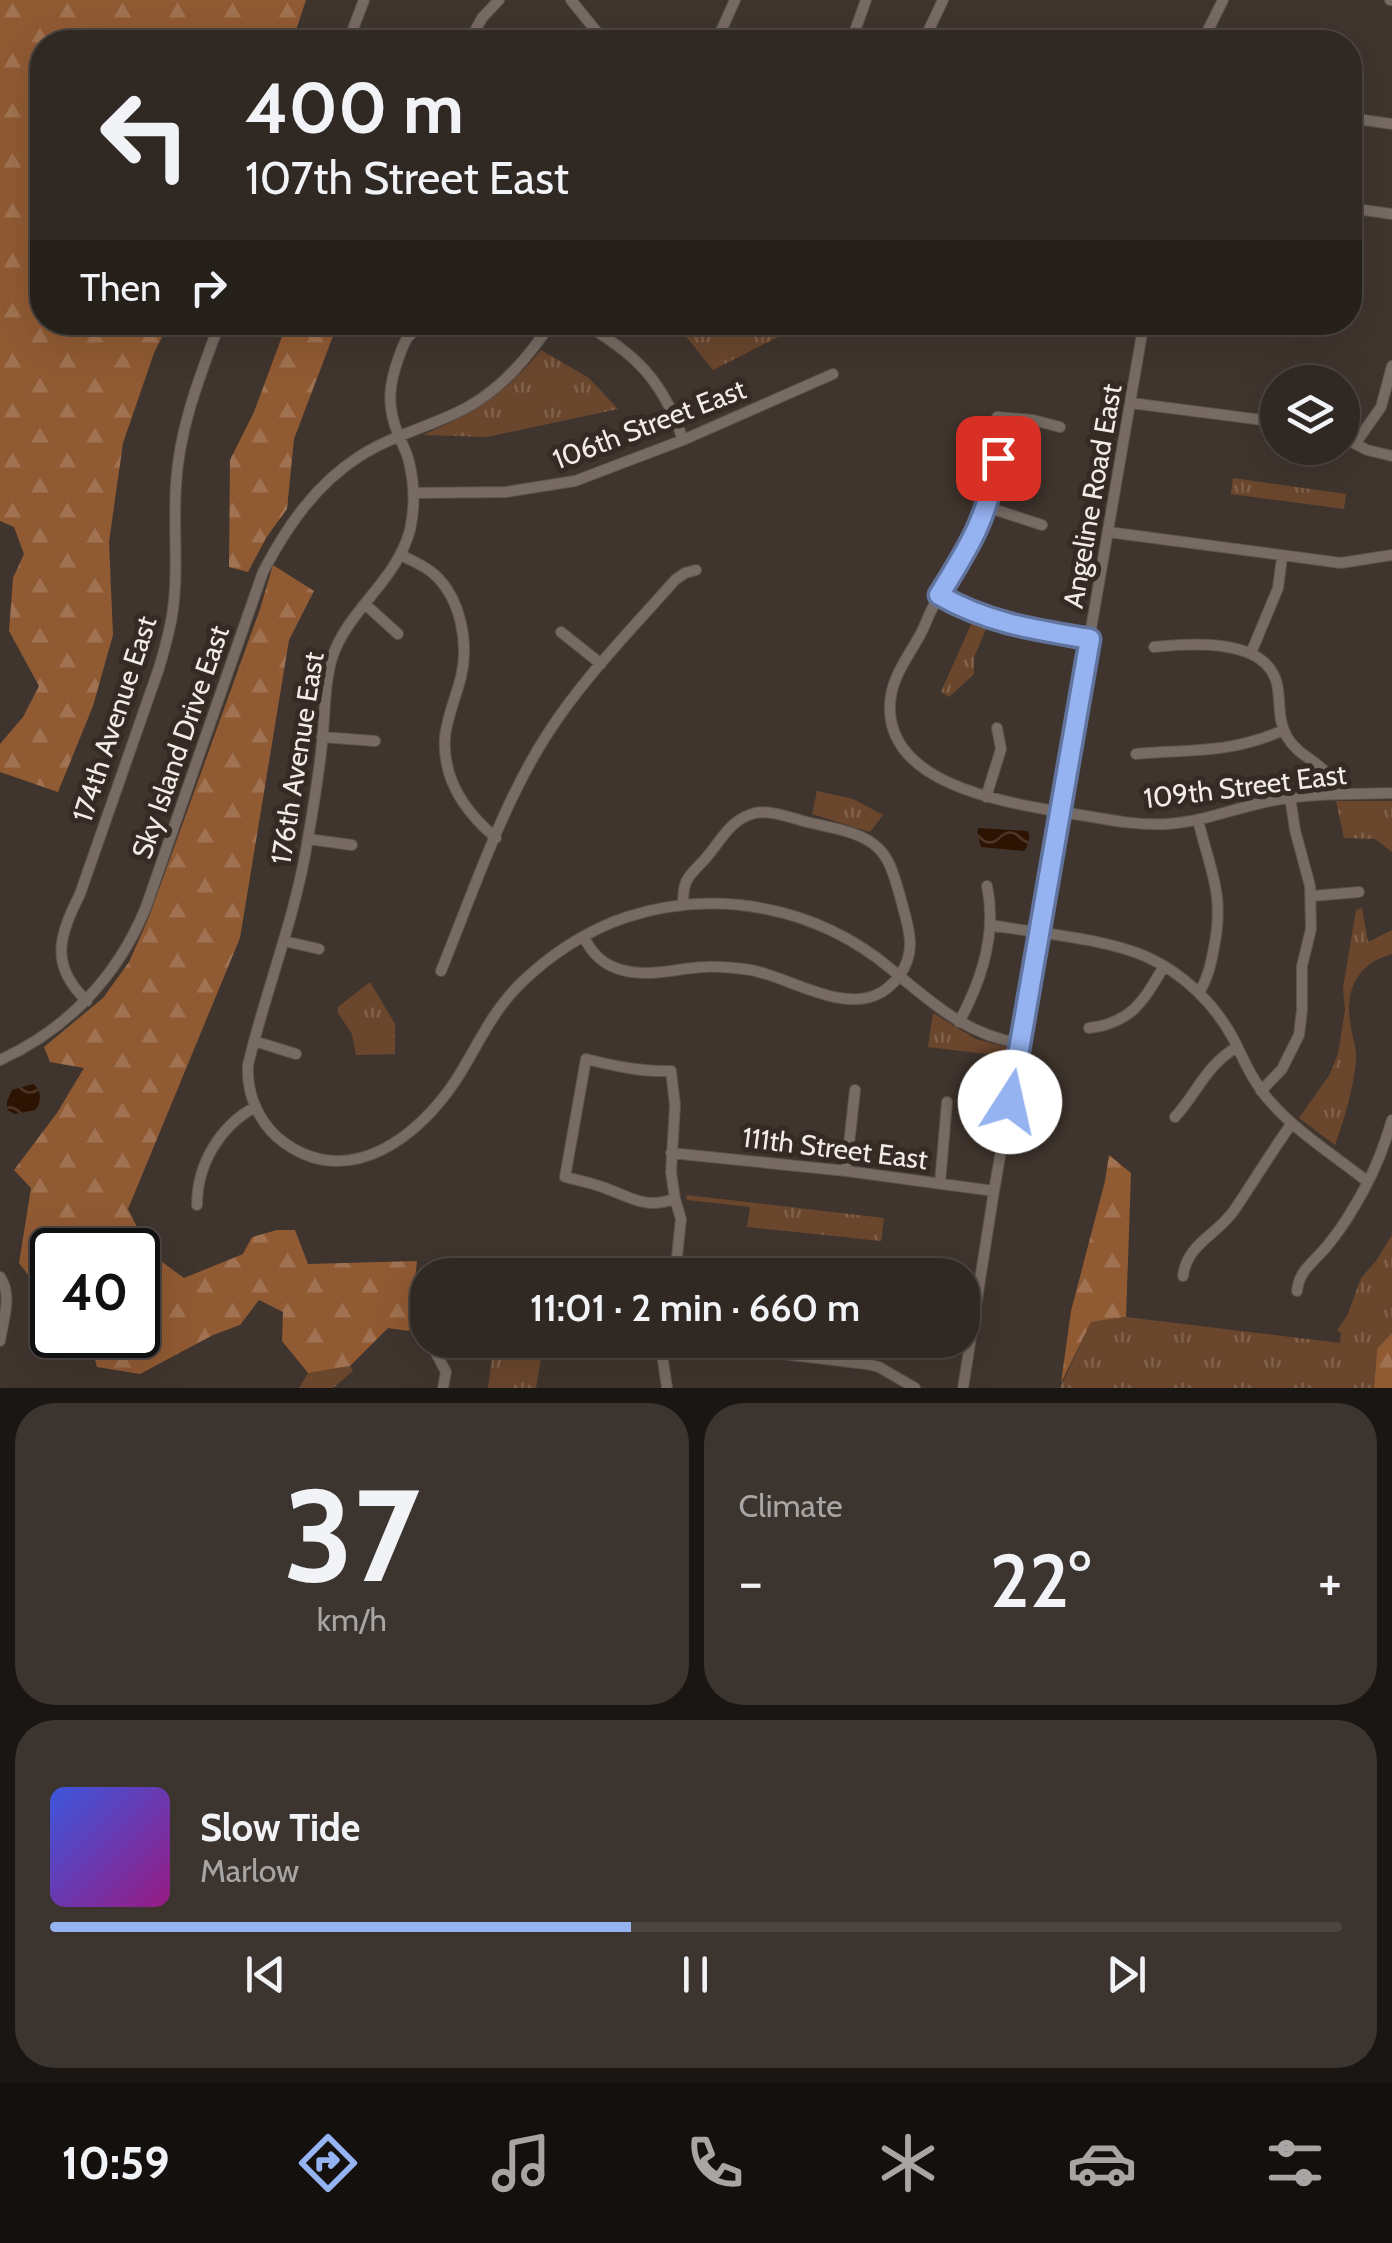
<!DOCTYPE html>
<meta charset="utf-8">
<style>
:root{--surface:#302822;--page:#3c342f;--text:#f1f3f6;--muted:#a8a6a5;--line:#4b4440;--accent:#95b2f1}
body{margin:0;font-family:Cabin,sans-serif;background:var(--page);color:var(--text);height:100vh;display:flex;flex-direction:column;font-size:38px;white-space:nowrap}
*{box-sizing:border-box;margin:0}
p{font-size:32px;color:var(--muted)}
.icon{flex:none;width:55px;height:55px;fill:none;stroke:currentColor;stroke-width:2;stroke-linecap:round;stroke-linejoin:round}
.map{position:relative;height:1388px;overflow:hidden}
.drawer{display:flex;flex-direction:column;gap:15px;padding:15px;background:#1a1613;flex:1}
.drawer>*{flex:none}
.hud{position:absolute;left:30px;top:30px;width:1332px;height:305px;border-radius:40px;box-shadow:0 10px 40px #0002,0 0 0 2px var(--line);background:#302822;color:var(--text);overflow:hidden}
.tools{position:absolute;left:1260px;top:365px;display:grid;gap:20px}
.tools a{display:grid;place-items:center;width:100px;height:100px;border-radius:50%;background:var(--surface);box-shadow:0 10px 40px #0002,0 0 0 2px var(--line);font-size:50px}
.speed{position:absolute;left:30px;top:1228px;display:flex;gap:20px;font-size:50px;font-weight:700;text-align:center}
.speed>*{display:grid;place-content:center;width:130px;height:130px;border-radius:50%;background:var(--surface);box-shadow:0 10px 40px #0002,0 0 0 2px var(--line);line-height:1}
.speed .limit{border:5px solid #111;border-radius:15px;background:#fff;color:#111}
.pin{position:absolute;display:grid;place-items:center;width:85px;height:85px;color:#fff;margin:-42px;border-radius:20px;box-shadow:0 5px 15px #0006}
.me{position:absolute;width:110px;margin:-55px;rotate:10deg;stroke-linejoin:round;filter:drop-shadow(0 0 8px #0008)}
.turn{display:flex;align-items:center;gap:35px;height:210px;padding:0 50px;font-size:45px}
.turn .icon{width:130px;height:130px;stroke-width:2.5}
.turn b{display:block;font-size:70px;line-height:85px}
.then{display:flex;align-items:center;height:95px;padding:0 50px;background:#0003;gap:20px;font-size:38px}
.big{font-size:75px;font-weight:600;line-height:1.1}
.drawer .widget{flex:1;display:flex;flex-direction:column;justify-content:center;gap:15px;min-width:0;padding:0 35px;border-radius:40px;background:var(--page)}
.drawer .dial{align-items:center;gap:0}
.dial b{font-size:130px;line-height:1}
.song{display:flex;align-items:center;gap:30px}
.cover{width:120px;height:120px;border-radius:15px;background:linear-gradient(135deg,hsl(230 70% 55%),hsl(310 70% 35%))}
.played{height:10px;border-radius:5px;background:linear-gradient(90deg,var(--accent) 45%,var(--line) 45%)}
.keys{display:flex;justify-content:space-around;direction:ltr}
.heat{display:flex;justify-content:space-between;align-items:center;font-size:55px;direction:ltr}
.drawer .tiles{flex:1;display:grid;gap:15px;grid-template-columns:1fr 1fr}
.widget:last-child{grid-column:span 2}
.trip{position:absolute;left:410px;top:1258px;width:570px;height:100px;border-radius:40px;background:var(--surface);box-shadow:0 10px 40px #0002,0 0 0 2px var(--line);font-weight:600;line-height:100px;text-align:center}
.tab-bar{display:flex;height:160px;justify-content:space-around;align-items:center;background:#13100e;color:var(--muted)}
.tab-bar .icon{width:70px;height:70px}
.tab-bar .current{color:var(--accent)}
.tab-bar b{font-size:45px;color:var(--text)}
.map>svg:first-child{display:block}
</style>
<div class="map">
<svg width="1392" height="1388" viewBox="0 0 1392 1388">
<defs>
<pattern id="grass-tufts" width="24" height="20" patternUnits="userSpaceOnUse" patternTransform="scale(2.5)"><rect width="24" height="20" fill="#6a462d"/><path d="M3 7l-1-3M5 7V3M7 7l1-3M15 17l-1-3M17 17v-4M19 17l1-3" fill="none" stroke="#80614b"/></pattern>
<pattern id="forest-firs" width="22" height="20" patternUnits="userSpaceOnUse" patternTransform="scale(2.5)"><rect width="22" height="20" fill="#905a33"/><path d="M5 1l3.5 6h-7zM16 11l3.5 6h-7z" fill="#a07251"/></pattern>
<pattern id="water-waves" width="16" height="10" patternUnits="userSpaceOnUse" patternTransform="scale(2.5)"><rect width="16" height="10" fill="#2d1301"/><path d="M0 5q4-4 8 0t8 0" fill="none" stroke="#4c3626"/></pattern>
</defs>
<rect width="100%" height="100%" fill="#40352e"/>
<path fill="url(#grass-tufts)" d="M675,323H806L713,370Z
M541,350L589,378L618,409L487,437L423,435C478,410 502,397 541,350Z
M1233,478L1346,494L1344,509L1231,494Z
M973,620L987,627L974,657V674L949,697L941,692Z
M817,791L853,799L883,815L870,832L812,814Z
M1336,801H1392V852L1375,839L1344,838Z
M1362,908L1368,942L1392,930V954C1355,964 1344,993 1351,1028C1353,1040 1357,1048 1356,1060C1353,1090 1345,1117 1335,1145L1299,1118L1330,1074L1338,1054L1345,1010L1343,988L1356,910Z
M370,982L395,1024V1054L356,1055L352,1034L338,1013V1007Z
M933,1013L976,1039L1006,1047L1010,1052L1011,1057L928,1047Z
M686,1195L884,1218L881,1241L747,1227L750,1207L687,1200Z
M1392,1235V1337L1377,1349L1374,1388H1060L1091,1322L1126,1317L1340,1343L1341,1333L1337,1330L1347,1316L1361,1278L1376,1261Z
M493,1352L541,1359L536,1388H488Z
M350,1366L353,1371L333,1388H299L308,1373Z"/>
<path fill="url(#forest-firs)" d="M0,0H306L292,42H42V322L169,323L154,353L123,443L109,542L113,635L93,706L58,792L0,772V744L23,717L39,686L9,631L13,578L24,554L14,527L0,521Z
M287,323H338L294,439L287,509L266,538L248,572L229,567L230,460L254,412Z
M273,565L314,591L289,640L240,938L128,1209L150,1253L184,1278L243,1254L252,1237L277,1230H295L308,1264L417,1261L409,1331L388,1328L350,1366L308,1373L282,1341L283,1312L259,1300L240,1325L213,1335L140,1374L97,1367L88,1335H138V1250H52V1287L36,1285L19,1263L31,1188L14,1170L57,1113L84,1068L50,1062L44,1047L103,998L129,962L149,917L260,609Z
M1109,1155L1131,1173L1126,1317L1091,1322L1061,1383L1071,1311L1105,1181Z
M1392,1333V1388H1374L1377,1349Z"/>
<path fill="url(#water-waves)" d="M979,828L1027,831C1032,835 1028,847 1024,851L981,847L977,832Z
M33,1084C42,1090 42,1102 35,1110L15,1114L7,1110V1101L12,1090Z"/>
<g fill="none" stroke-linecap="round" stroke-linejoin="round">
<defs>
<path id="minor" d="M571,0L605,42
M1390,0H1392
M348,42L364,0
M469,42L482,18L499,0
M716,42L735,0
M851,42L866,0
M923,42L943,0
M1202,42L1223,0
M1350,118L1392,124
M1350,208L1392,214
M581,322C635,353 663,380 683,440
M423,327C408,333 405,340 400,354C389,383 386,405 398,434C402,444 407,452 409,462C415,486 415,507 410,530C396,582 348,609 332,658C325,682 325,708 323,733C320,768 314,804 308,838C296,916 266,989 248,1065C246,1096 261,1127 286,1144C352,1189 419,1136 456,1080C477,1047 491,1013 519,985C548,956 587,930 627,917C718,888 817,907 891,969C930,1001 967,1036 1020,1043
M1131,403L1278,422
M1060,427L1033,420L997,417C1004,459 992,505 972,542C960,564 944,584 933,607C928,616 925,626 920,635C908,657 891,678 890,704C886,786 1009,803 1068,813C1101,818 1134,826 1167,824C1203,822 1235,808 1270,801C1311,793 1351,794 1392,793
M1342,437L1367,450L1392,456
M1355,444L1381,407L1392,366
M415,493L506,492L575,481L683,440L833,374
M987,507L1042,525
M1108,532L1341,563L1392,555
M401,555C412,561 426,566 435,575C461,599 469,644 461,677C456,697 447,717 445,737C442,779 465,812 496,838
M939,595C986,623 1037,630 1090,639
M366,605L398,634
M561,632L601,664
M1154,647C1190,643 1266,637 1277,684C1281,702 1277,719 1287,737C1302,762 1330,761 1335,794
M1251,653L1278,588L1282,557
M322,737L375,741
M1136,754C1194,749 1228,754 1284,730
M986,797L1001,749L997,728
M1198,820C1210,870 1225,895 1214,947C1211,964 1208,978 1199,993
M308,839L352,845
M1312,896L1359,892
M990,925C1037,933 1104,938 1147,957C1184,974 1215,1004 1234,1040C1244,1061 1253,1081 1268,1099C1296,1132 1335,1156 1368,1182
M584,937C592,954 603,965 622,970C651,978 677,968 705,967C720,966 736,968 751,970C788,977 839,1011 876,995C886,991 893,984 899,976C919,950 907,924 900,896C895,880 891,860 878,848C861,831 830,828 807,822C791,818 772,810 755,813C730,819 721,841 705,859C699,866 690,873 686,882C683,889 683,897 683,905
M284,941L319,949
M441,971C472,895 503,802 548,733C584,677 632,629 675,580L685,573L696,570
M87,1001C49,965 59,936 80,894L159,668C164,651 169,634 172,616C179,573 173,529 176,485C179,428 200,376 220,322
M959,1022C982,980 997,933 987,886
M1089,1028C1132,1023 1144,1000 1164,966
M254,1041L296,1054
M0,1060C68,1029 118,976 146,907L263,572C287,526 316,484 360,456C393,435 432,426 466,408C503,388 529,356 552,322
M1261,1091L1282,1069L1299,1035L1302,1010V966L1311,929L1310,886L1295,830L1290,797
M1175,1117C1198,1092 1205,1066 1237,1047
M671,1153L846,1171L994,1191
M846,1171L855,1090
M940,1183L947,1102
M675,1199C644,1209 633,1198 605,1188C592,1183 578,1180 565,1177L586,1059C614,1066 642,1072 671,1071L675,1105L671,1172L675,1199L681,1219L675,1275
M197,1205C197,1164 220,1126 255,1107
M1183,1276C1187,1243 1218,1235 1235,1209C1254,1181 1272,1151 1292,1123
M0,1277C13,1295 3,1320 0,1341
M1297,1291C1299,1270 1314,1262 1327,1246C1337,1234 1346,1221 1354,1207C1371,1180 1383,1151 1392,1120
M666,1340L866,1364L879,1367L915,1388
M666,1340L663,1361L667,1388
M436,1353L446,1372L443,1388
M963,1388L994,1191L1144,322"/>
</defs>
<use href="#minor" stroke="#5b534c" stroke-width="12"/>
<use href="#minor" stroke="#776b63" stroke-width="10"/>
</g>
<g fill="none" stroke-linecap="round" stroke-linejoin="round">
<defs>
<path id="route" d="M998,458C987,518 971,544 939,595C987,623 1036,630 1090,639L1010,1102"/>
</defs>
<use href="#route" stroke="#61749d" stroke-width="25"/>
<use href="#route" stroke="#95b2f1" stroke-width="18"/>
</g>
<g text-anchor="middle" stroke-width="10" stroke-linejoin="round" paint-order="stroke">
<g font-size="28" fill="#f2ebe6" stroke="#352b24">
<text transform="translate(649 424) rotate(-21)" y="10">106th Street East</text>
<text transform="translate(1092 496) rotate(-80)" y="10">Angeline Road East</text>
<text transform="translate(114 719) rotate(-72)" y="10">174th Avenue East</text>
<text transform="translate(180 742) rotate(-71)" y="10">Sky Island Drive East</text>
<text transform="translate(297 758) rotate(-81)" y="10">176th Avenue East</text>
<text transform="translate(1245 786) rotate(-7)" y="10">109th Street East</text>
<text transform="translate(835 1148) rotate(7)" y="10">111th Street East</text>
</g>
</g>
</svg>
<div class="tools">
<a><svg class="icon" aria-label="layers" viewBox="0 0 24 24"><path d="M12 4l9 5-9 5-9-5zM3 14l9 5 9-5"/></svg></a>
</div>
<div class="speed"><div class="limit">40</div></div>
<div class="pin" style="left:998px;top:458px;background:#d93025"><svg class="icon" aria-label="arrive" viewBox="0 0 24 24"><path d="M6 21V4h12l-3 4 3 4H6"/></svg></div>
<svg class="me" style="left:1010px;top:1102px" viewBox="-20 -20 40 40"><circle r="19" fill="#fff"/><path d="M0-13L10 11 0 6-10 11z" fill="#95b2f1"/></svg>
<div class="trip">11:01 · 2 min · 660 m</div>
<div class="hud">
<div class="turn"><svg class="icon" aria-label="left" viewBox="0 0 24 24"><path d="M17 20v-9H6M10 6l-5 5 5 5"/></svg><div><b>400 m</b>107th Street East</div></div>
<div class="then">Then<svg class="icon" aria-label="right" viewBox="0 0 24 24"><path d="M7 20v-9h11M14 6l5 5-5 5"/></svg></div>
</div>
</div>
<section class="drawer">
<div class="tiles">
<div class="widget dial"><b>37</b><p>km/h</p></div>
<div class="widget"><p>Climate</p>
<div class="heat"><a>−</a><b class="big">22°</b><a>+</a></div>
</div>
<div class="widget">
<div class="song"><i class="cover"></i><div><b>Slow Tide</b><p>Marlow</p></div></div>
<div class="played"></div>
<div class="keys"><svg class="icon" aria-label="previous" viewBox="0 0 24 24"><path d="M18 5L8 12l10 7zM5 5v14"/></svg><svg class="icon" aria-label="pause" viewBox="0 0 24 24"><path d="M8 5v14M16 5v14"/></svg><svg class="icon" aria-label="next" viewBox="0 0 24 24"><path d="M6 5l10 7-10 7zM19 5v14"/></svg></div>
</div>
</div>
</section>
<nav class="tab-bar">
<b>10:59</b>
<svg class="icon current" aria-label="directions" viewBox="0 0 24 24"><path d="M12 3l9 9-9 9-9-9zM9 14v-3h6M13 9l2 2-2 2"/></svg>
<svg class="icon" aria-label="music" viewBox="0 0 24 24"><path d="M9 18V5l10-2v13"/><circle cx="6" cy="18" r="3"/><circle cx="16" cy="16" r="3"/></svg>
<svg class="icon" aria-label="phone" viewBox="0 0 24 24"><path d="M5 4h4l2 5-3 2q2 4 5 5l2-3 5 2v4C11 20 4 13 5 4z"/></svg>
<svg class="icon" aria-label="climate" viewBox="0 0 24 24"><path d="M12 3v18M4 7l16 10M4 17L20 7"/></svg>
<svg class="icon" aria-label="car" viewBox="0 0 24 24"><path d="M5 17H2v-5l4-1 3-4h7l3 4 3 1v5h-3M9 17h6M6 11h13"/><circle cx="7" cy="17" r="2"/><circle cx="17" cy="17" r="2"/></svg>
<svg class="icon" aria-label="filters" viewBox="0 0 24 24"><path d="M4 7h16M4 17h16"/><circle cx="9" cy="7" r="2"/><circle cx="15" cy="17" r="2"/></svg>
</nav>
